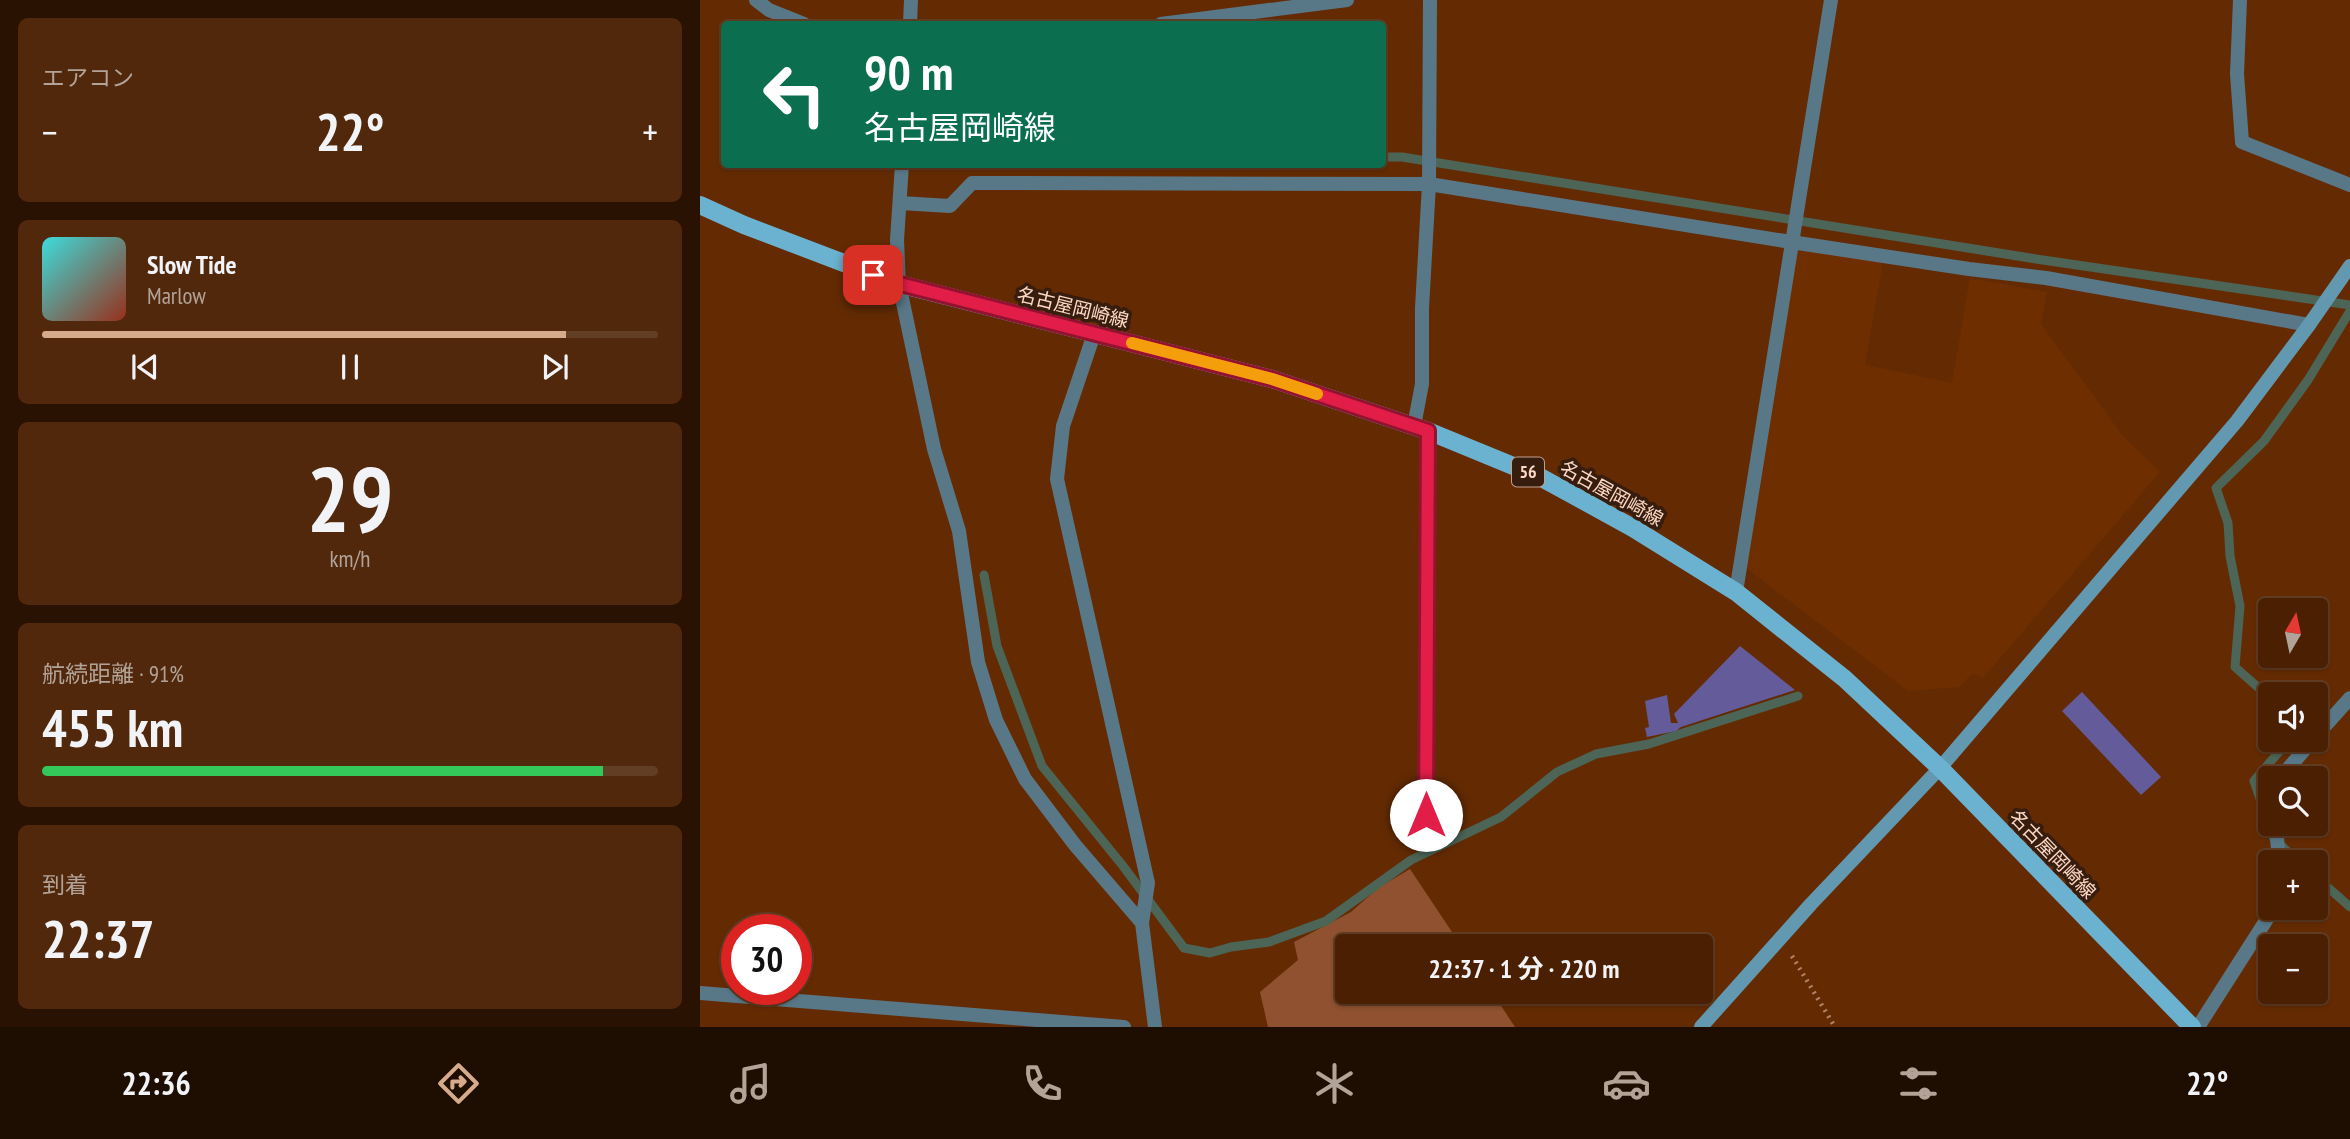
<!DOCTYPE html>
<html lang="ja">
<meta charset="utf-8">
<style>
:root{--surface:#4b2002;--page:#52280c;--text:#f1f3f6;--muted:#b2a399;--line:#623e24;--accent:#d6ab8b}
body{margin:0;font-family:"PT Sans Narrow","Noto Sans JP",sans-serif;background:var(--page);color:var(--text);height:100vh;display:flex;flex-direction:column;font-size:26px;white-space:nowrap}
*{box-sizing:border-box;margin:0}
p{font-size:23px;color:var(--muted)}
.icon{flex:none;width:38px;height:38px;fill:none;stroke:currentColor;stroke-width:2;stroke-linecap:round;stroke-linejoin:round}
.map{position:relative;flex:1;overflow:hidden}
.drawer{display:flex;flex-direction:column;gap:18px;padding:18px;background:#291201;width:700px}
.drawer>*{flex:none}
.banner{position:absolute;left:21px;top:21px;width:665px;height:147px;border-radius:7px;box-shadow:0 2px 5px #0004,0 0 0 2px var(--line);background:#0b6e4f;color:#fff;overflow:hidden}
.needle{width:46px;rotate:9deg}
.fabs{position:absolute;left:1558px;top:598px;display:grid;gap:14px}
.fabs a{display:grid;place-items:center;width:70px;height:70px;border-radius:7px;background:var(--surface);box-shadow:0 2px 5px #0004,0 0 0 2px var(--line);font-size:35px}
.speed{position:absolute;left:21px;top:914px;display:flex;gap:14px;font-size:35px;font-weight:700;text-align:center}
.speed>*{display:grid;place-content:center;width:91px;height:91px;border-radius:50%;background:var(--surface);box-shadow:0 2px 5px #0004,0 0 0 2px var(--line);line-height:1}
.speed .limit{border:10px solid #d22;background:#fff;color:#111}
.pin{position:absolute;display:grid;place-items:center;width:60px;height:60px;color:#fff;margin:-30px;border-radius:14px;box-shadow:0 4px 10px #0006}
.me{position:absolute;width:77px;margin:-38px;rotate:0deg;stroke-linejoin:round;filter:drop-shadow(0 0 5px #0008)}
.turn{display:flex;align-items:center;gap:24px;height:147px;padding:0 28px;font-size:32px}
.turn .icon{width:91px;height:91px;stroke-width:2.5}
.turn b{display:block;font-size:49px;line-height:60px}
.big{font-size:52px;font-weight:700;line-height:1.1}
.drawer .widget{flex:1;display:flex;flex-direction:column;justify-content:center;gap:10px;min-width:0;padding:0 24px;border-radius:10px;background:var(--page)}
.drawer .dial{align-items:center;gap:0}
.dial b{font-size:91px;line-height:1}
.song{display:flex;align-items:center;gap:21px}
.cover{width:84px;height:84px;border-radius:10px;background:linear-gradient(135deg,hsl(180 70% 55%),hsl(10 70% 35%))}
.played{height:7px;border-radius:4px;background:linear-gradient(90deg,var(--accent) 85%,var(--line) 85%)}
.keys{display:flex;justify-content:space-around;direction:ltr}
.heat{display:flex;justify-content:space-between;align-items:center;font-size:38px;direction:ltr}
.charge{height:10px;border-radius:5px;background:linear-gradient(90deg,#34c759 91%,var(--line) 0)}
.trip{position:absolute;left:635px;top:934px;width:378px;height:70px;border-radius:7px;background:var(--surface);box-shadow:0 2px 5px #0004,0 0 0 2px var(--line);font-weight:700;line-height:70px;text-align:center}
.tab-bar{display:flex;height:112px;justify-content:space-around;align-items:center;background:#1e0d01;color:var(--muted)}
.tab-bar .icon{width:49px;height:49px}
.tab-bar .active{color:var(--accent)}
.tab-bar b{font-size:32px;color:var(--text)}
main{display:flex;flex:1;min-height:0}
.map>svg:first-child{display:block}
</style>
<main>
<section class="drawer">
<div class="widget"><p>エアコン</p>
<div class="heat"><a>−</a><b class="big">22°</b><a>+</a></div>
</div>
<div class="widget">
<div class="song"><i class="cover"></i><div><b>Slow Tide</b><p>Marlow</p></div></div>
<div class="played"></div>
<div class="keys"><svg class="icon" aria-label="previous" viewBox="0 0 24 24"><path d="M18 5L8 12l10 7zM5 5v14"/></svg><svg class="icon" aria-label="pause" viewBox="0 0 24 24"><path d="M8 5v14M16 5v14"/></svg><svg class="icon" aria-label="next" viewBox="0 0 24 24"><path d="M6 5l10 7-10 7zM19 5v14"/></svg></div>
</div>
<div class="widget dial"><b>29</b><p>km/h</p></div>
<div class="widget"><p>航続距離 · 91%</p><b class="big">455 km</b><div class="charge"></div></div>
<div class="widget"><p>到着</p><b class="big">22:37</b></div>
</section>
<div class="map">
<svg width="1650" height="1027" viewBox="0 0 1650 1027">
<rect width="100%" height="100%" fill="#642b03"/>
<path fill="#6f2e00" d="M1097,249L1183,261L1165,365L1252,383L1270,278L1347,292L1341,324L1423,436L1460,472L1283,678L1273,673L1259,687L1208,691L1045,567Z"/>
<path fill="#8f512f" d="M710,869L762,947H648V992H792L815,1027H568L560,992L598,960L594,942L651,912L678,888Z"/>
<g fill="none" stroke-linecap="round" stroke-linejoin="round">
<path stroke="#4c6556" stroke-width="9" d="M682,157H702L1336,259L1650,305
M284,575L297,646L342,766L423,866L484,948L510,953L531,947L569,942L626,921L711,860L801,817L857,772L896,754L949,744L1098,696
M1570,698L1535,667L1540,606L1530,556L1528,523L1516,488L1564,441L1608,380L1650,311
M1589,740L1554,781L1574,839L1600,863
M1615,876L1650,907"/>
</g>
<path fill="#635b9a" d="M1040,646L1095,690L981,727L976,731L947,737L945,728L949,727L945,701L967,695L971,723H978L974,714Z
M1382,692L1461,777L1441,795L1362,711Z"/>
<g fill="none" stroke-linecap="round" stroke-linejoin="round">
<path stroke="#b18366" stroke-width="4.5" stroke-dasharray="2 5" stroke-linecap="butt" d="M1092,956L1135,1027"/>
<path stroke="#587888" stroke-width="14" d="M56,0L69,10L104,24
M1540,0L1537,74L1542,142L1650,185
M210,24L211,0
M461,24L647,0
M202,164L197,240L199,284L234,449L259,531L278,662L296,720L325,779L375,845L442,923L455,1027
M200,203L250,206L272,183L729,184L1091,242L1269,269L1346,278L1609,325
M394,334L363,426L357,479L448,883L442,923
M714,426L722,384V308L729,184L730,0
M1036,592L1131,0
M1615,737L1650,698
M1579,779L1613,740
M1576,824L1579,863
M726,842L728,431
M0,993L424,1027
M1498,1027L1574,908"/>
<path stroke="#6398b1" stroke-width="14" d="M1001,1027L1111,904L1240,768L1537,421L1609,325L1650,266"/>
<path stroke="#6bb1d0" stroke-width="18" d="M0,205L44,225L199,284L572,379L728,431L840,477L933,528L1036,592L1145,679L1240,768L1492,1027"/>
</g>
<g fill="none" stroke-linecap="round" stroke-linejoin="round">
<defs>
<path id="route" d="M173,275L200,284L572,379L728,431L726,815"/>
</defs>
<use href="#route" stroke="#92132f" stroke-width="18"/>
<use href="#route" stroke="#e11d48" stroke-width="12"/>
<path stroke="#f59e0b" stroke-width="12" d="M432,343L572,379L617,394"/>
</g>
<g text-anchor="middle" stroke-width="7" stroke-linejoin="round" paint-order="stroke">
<rect fill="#371d0e" stroke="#c1a08e" stroke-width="2" x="812" y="457.5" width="32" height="29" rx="5"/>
<g font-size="18" font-weight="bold" fill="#fcd8c5">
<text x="828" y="478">56</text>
</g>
<g font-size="19" fill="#fcd8c5" stroke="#371d0e">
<text transform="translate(373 307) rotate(14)" y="7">名古屋岡崎線</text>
<text transform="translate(912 493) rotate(29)" y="7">名古屋岡崎線</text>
<text transform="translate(1353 854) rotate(46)" y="7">名古屋岡崎線</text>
</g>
</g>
</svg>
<div class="fabs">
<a><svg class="needle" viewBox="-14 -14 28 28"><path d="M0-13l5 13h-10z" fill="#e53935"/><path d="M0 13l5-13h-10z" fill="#b2a399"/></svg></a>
<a><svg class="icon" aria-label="sound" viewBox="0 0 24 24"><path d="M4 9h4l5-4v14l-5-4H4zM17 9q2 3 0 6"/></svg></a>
<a><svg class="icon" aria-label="search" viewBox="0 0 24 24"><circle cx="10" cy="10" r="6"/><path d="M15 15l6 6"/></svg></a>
<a>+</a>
<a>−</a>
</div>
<div class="speed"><div class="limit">30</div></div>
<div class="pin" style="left:173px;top:275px;background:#d93025"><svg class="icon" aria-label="arrive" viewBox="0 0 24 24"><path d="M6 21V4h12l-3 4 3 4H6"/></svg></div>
<svg class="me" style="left:726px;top:815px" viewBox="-20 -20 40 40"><circle r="19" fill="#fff"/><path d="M0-13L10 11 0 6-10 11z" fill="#e11d48"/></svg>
<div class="trip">22:37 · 1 分 · 220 m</div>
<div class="banner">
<div class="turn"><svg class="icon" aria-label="left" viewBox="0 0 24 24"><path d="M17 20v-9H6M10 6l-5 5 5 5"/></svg><div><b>90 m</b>名古屋岡崎線</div></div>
</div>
</div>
</main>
<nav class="tab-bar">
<b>22:36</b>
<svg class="icon active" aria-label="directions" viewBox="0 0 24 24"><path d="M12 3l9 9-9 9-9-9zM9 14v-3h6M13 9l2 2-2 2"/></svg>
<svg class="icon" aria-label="music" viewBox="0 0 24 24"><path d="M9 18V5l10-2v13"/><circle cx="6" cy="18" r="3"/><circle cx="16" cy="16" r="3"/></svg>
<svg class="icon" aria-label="phone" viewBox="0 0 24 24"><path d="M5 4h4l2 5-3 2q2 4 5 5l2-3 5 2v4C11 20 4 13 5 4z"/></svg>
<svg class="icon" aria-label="climate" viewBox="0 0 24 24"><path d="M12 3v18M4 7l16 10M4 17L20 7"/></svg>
<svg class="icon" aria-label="car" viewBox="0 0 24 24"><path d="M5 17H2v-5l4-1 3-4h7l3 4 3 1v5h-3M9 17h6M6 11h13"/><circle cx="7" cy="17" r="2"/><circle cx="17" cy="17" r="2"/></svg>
<svg class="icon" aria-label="filters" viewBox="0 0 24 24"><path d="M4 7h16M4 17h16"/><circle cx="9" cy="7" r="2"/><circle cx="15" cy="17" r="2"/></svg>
<b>22°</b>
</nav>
